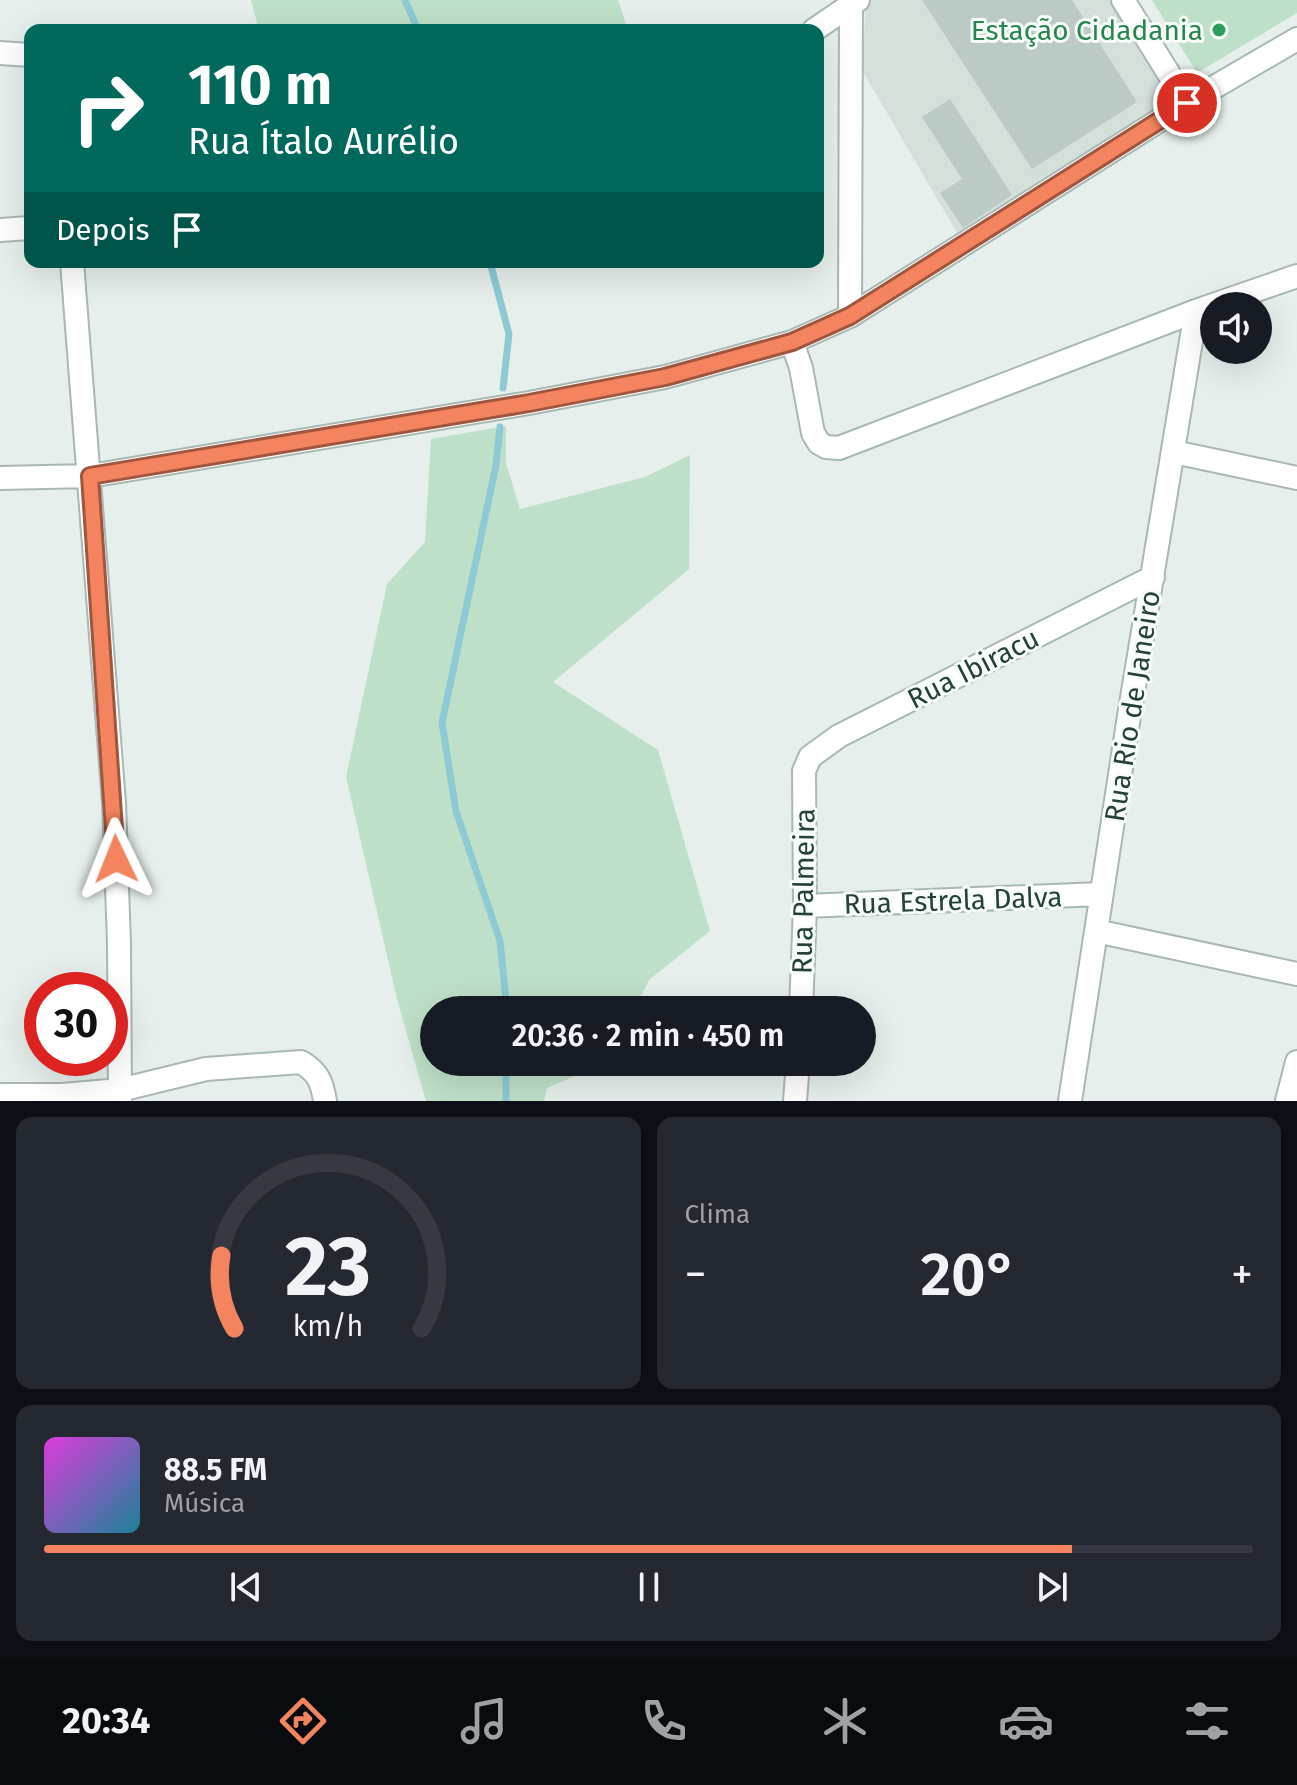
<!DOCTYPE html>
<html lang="pt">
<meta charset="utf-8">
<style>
:root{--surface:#171b24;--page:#242831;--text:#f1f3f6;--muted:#9ea1a6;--line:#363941;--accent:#f4845f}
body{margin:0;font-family:"Fira Sans",sans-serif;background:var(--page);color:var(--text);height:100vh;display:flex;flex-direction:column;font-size:30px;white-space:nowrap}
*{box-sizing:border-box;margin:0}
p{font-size:26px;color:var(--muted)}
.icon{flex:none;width:44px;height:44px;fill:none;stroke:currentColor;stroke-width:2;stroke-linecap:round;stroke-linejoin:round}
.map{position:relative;height:1101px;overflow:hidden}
.panel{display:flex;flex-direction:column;gap:16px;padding:16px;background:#0d0f14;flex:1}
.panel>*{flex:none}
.guide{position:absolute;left:24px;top:24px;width:800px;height:244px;border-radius:16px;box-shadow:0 8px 32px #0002;background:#00695c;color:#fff;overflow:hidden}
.buttons{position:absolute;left:1200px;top:292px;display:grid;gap:16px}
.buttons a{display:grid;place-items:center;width:72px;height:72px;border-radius:50%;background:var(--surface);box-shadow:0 8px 32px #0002;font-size:40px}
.speed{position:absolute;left:24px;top:972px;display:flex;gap:16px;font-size:40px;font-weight:700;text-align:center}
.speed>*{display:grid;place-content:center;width:104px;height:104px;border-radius:50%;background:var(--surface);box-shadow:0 8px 32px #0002;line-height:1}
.speed .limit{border:12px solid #d22;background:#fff;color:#111}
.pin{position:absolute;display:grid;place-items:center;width:68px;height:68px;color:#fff;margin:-34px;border:4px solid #fff;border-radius:50%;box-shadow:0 2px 8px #0007}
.me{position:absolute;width:88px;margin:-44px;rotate:358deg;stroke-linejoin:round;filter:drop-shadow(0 0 6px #0008)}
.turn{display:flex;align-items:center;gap:28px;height:168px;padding:0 32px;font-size:36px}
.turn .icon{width:104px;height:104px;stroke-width:2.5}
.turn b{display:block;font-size:56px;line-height:68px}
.then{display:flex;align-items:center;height:76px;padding:0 32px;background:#0003;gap:16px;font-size:30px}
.big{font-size:60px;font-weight:600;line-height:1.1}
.panel .tile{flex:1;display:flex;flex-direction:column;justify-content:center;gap:12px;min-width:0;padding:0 28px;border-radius:16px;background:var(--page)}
.panel .dial{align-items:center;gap:0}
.dial svg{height:208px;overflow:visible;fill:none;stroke:var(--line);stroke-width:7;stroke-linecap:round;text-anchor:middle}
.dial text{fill:var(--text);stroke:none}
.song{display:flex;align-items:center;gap:24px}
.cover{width:96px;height:96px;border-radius:12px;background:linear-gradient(135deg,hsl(300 70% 55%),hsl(190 70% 35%))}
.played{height:8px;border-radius:4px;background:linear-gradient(90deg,var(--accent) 85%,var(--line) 85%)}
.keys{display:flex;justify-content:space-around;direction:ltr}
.heat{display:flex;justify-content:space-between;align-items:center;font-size:44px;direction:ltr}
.panel .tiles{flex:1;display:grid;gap:16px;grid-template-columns:1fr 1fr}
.tile:last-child{grid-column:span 2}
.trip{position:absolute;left:420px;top:996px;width:456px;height:80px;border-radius:40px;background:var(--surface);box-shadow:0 8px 32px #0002;font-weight:600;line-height:80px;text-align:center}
.menu{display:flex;height:128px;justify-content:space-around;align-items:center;background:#090b0e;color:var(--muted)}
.menu .icon{width:56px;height:56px}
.menu .current{color:var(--accent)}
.menu b{font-size:36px;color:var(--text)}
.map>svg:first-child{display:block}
</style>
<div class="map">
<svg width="1297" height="1101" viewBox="0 0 1297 1101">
<rect width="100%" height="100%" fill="#e6efeb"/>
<path fill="#d4dfda" d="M872,0H1110L1181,114L967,250L862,70L866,4Z"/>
<path fill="#bfe0c8" d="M251,0H618L628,30H259Z
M1152,0H1297V13L1197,73Z
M506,426V463L520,509L645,477L690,455L689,569L553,682L658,750L710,931L649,980L634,1010H434V1062H608L547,1088L544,1101H426L397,999L346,777L387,584L425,542L431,439Z"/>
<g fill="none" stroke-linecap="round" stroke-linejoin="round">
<path stroke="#8ec9d4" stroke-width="7" d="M405,0L418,30
M490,262L509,334L503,388
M500,427L496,465L442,723L456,811L500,941L507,1010
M506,1062V1101"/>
</g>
<path fill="#bbcac4" d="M922,0H1072L1137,102L1032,169Z
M950,99L1012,195L963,228L940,193L962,179L922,117Z"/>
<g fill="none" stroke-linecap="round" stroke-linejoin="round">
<defs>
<path id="minor" d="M1123,0L1187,103
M814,30L858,0
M0,53L30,55
M0,230L30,228
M72,262L114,803L119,943L120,1101
M850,316L851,0
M792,342L801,368L813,433L819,443L826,447L839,448L1196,311L1297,276
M1174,452L1297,478
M0,478L90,476L529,403L665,377L792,342L850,316L1187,103L1297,39
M805,906L1101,894
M1096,931L1297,974
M801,1010L805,906L804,771L810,757L839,736L1153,577
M0,1095H62L120,1090L206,1069L301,1062C318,1072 322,1082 325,1101
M795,1101L798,1062
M1070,1101L1129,716L1196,311
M1287,1101L1297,1062"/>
</defs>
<use href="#minor" stroke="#a8b8b2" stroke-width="26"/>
<use href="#minor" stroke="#fff" stroke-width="22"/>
</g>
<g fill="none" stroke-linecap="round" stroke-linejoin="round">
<defs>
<path id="route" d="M116,859L90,476L529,403L665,377L792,342L850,316L1187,103"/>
</defs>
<use href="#route" stroke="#9f563e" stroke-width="20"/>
<use href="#route" stroke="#f4845f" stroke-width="14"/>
</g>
<circle fill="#2e9e5b" stroke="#f7fbf9" stroke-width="3" cx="1219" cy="30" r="8"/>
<g text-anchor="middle" stroke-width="6" stroke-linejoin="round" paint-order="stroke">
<g font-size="28" fill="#27864d" stroke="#f7fbf9" text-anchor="end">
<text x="1203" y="40">Estação Cidadania</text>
</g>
<g font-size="28" fill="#24423a" stroke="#f7fbf9">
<text transform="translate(973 668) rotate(-27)" y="10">Rua Ibiracu</text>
<text transform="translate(1132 706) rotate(-81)" y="10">Rua Rio de Janeiro</text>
<text transform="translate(803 891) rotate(-89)" y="10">Rua Palmeira</text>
<text transform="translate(953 900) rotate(-2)" y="10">Rua Estrela Dalva</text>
</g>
</g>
</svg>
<div class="buttons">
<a><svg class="icon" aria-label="sound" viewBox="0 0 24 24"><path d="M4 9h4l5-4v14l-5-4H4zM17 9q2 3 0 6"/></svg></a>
</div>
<div class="speed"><div class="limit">30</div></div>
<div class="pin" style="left:1187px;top:103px;background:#d93025"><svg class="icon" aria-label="arrive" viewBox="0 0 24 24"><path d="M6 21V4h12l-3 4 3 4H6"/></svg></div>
<svg class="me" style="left:116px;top:859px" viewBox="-20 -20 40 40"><path d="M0-17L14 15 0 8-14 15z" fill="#f4845f" stroke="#fff" stroke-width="4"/></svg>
<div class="trip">20:36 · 2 min · 450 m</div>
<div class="guide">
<div class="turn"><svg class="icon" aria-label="right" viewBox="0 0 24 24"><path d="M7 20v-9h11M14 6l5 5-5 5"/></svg><div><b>110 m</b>Rua Ítalo Aurélio</div></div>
<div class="then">Depois<svg class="icon" aria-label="arrive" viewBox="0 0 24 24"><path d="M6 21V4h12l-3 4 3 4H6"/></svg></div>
</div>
</div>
<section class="panel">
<div class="tiles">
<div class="tile dial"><svg viewBox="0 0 100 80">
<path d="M14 69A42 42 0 1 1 86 69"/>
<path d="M14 69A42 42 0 0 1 9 41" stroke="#f4845f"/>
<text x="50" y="56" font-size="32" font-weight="700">23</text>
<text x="50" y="72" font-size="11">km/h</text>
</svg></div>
<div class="tile"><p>Clima</p>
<div class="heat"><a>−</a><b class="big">20°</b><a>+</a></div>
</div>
<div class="tile">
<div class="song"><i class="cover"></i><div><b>88.5 FM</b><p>Música</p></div></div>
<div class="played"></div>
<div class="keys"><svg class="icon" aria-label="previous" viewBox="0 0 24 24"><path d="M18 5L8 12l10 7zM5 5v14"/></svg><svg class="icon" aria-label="pause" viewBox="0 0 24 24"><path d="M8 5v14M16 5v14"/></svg><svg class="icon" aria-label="next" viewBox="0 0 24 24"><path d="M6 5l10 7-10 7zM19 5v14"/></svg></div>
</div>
</div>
</section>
<nav class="menu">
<b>20:34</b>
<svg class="icon current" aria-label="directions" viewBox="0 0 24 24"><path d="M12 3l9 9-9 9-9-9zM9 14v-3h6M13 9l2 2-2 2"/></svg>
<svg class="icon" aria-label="music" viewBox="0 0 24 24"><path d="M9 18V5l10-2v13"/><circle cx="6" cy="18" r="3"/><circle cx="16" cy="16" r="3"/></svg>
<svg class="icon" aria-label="phone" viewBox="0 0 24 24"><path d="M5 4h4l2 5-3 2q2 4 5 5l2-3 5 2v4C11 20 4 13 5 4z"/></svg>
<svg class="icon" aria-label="climate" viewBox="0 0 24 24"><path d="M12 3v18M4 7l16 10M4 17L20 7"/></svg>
<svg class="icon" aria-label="car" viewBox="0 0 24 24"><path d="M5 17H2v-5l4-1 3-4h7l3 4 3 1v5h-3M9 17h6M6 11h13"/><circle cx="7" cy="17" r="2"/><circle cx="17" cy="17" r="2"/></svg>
<svg class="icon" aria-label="filters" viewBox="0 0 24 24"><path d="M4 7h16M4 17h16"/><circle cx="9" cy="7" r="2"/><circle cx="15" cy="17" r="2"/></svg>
</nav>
